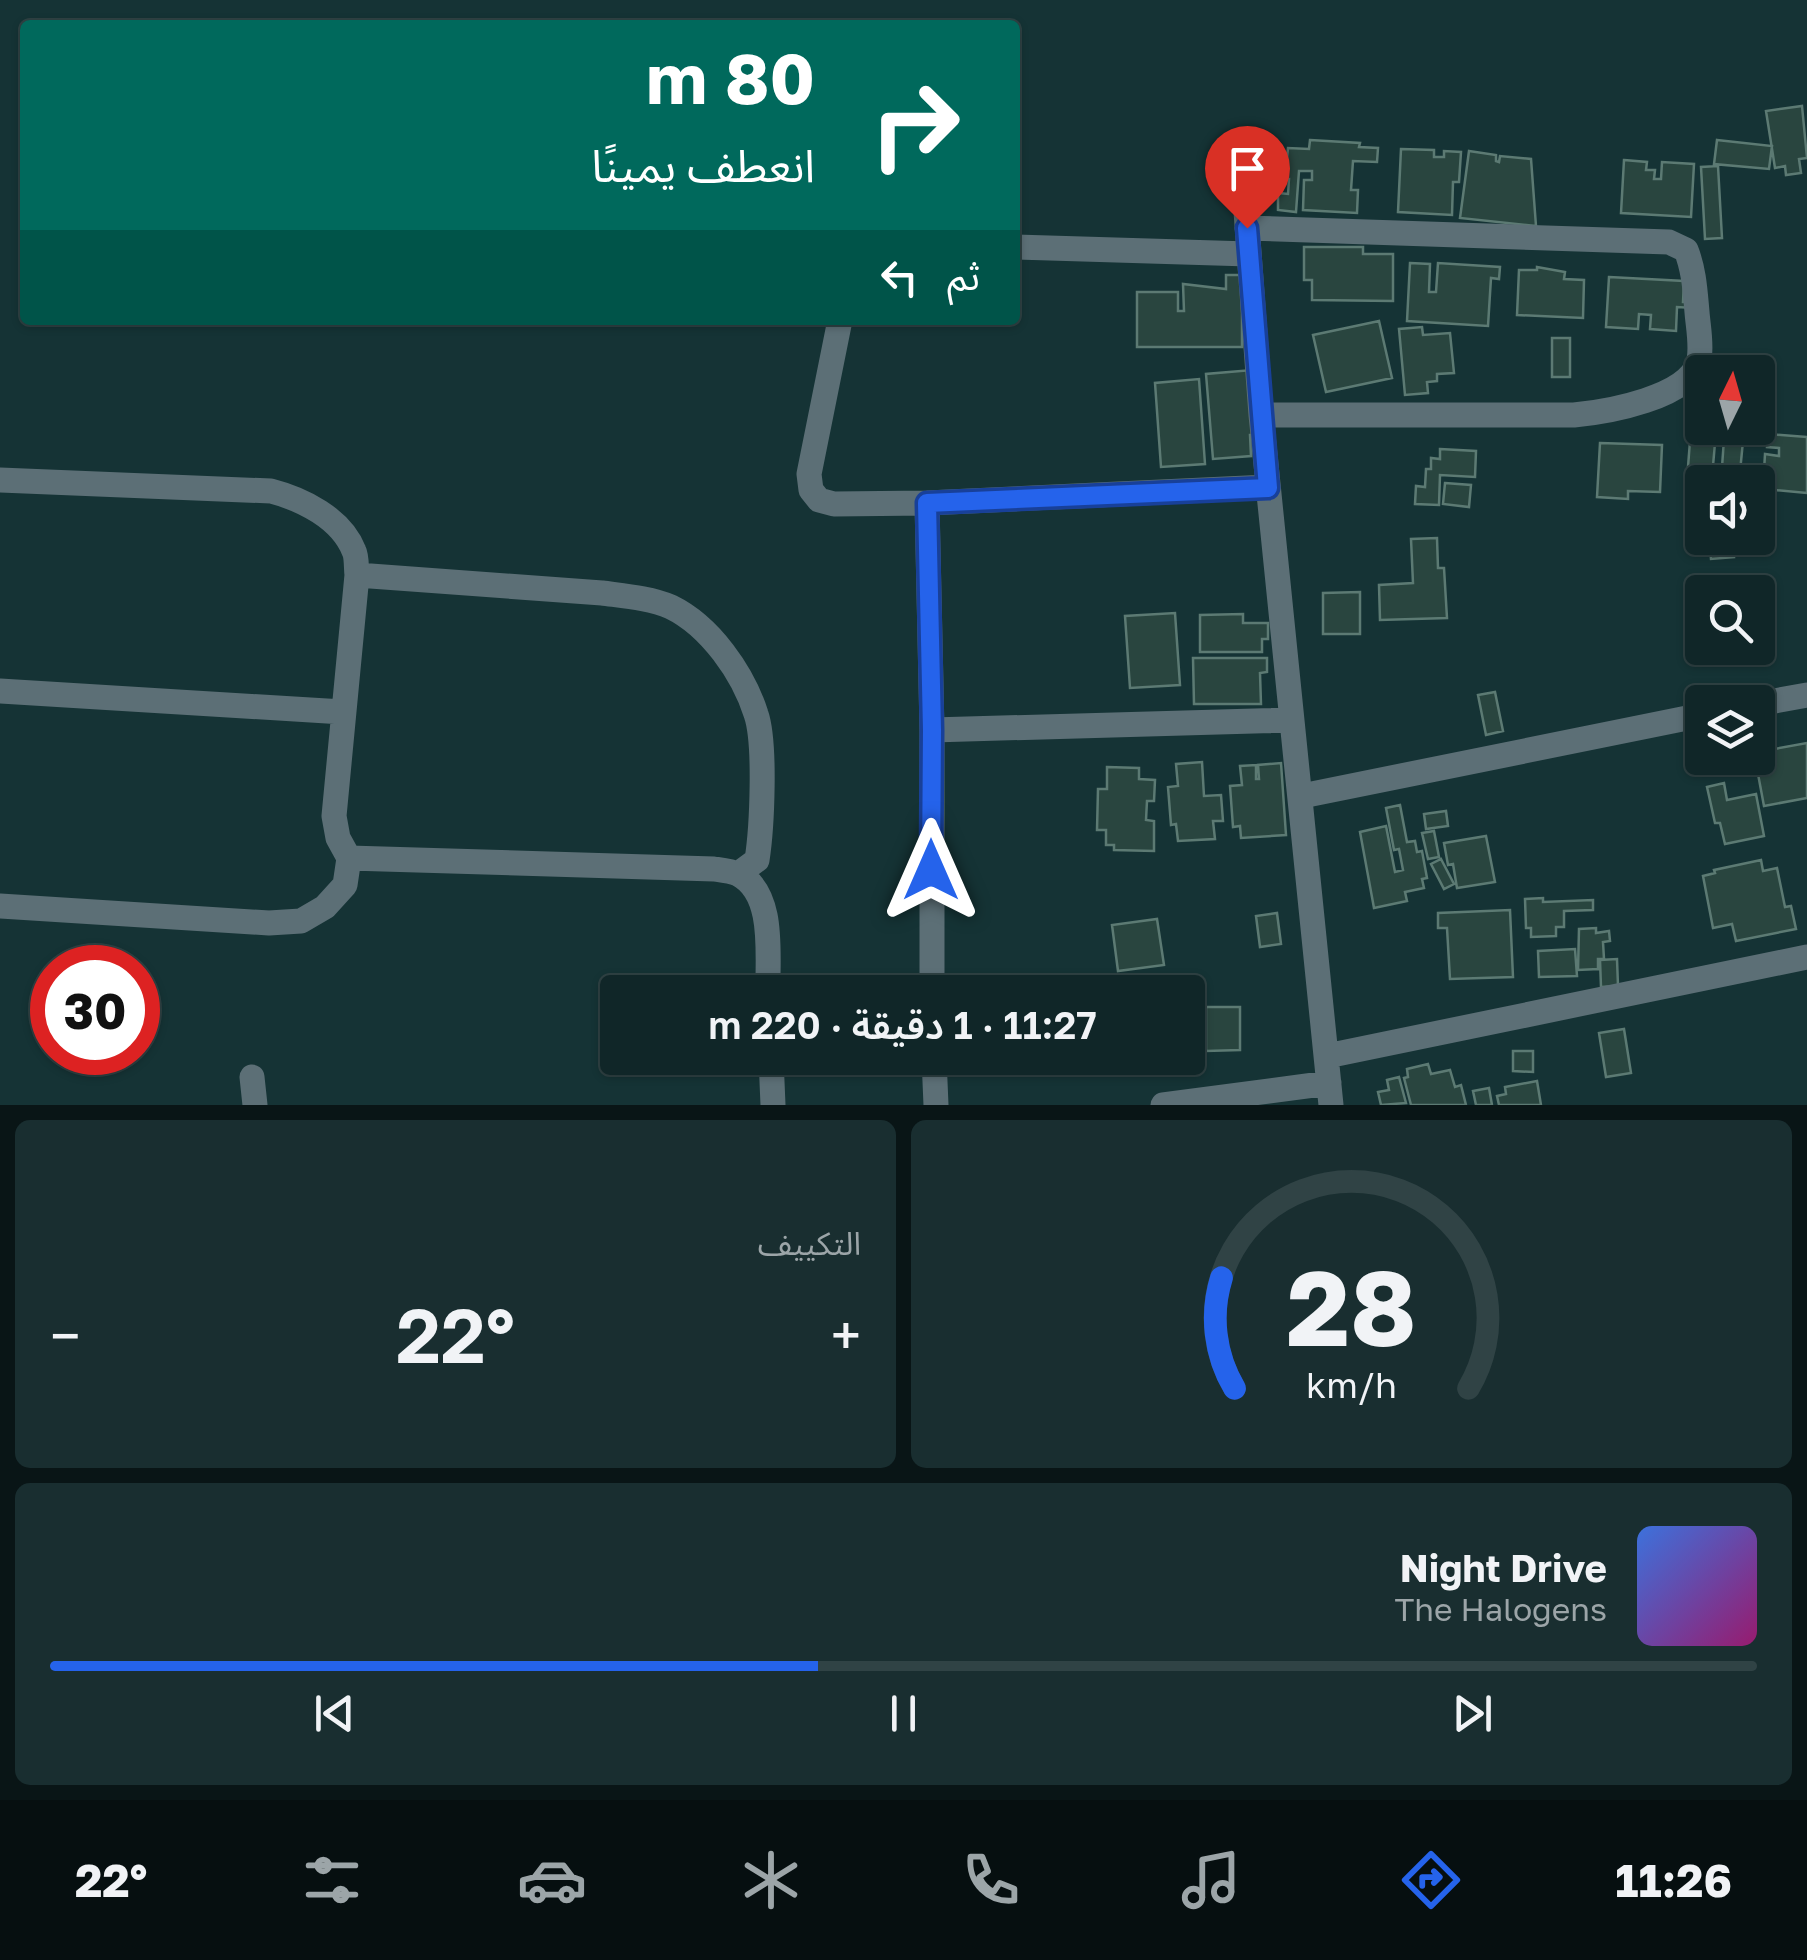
<!DOCTYPE html>
<html lang="ar">
<meta charset="utf-8">
<style>
:root{--surface:#102628;--page:#192e30;--text:#f1f3f6;--muted:#9ca5a8;--line:#304345;--accent:#2563eb}
body{margin:0;font-family:"Golos Text","Noto Sans Arabic",sans-serif;background:var(--page);color:var(--text);direction:rtl;height:100vh;display:flex;flex-direction:column;font-size:38px;white-space:nowrap}
*{box-sizing:border-box;margin:0}
p{font-size:32px;color:var(--muted)}
.icon{flex:none;width:55px;height:55px;fill:none;stroke:currentColor;stroke-width:2;stroke-linecap:round;stroke-linejoin:round}
.map{position:relative;height:1105px;overflow:hidden;direction:ltr}
.drawer{display:flex;flex-direction:column;gap:15px;padding:15px;background:#091516;flex:1}
.drawer>*{flex:none}
.top-card{position:absolute;left:20px;top:20px;width:1000px;height:305px;border-radius:10px;box-shadow:0 2px 8px #0004,0 0 0 2px var(--line);direction:rtl;background:#00695c;color:#fff;overflow:hidden}
.needle{width:65px;rotate:5deg}
.buttons{position:absolute;left:1685px;top:355px;display:grid;gap:20px}
.buttons a{display:grid;place-items:center;width:90px;height:90px;border-radius:10px;background:var(--surface);box-shadow:0 2px 8px #0004,0 0 0 2px var(--line);font-size:50px}
.speed{position:absolute;left:30px;top:945px;display:flex;gap:20px;font-size:50px;font-weight:700;text-align:center}
.speed>*{display:grid;place-content:center;width:130px;height:130px;border-radius:50%;background:var(--surface);box-shadow:0 2px 8px #0004,0 0 0 2px var(--line);line-height:1}
.speed .limit{border:15px solid #d22;background:#fff;color:#111}
.pin{position:absolute;display:grid;place-items:center;width:85px;height:85px;color:#fff;margin:-102px -42px;border-radius:50% 50% 50% 0;rotate:-45deg;box-shadow:0 0 10px #0007}
.pin .icon{rotate:45deg}
.me{position:absolute;width:110px;margin:-55px;rotate:0deg;stroke-linejoin:round;filter:drop-shadow(0 0 8px #0008)}
.turn{display:flex;align-items:center;gap:35px;height:210px;padding:0 40px;font-size:45px}
.turn .icon{width:130px;height:130px;stroke-width:2.5}
.turn b{display:block;font-size:70px;line-height:85px}
.then{display:flex;align-items:center;height:95px;padding:0 40px;background:#0003;gap:20px;font-size:38px}
.big{font-size:75px;font-weight:600;line-height:1.1}
.drawer .card{flex:1;display:flex;flex-direction:column;justify-content:center;gap:15px;min-width:0;padding:0 35px;border-radius:15px;background:var(--page)}
.drawer .dial{align-items:center;gap:0}
.dial svg{height:260px;overflow:visible;fill:none;stroke:var(--line);stroke-width:7;stroke-linecap:round;text-anchor:middle}
.dial text{fill:var(--text);stroke:none}
.song{display:flex;align-items:center;gap:30px}
.cover{width:120px;height:120px;border-radius:15px;background:linear-gradient(135deg,hsl(220 70% 55%),hsl(320 70% 35%))}
.played{height:10px;border-radius:5px;background:linear-gradient(90deg,var(--accent) 45%,var(--line) 45%)}
.keys{display:flex;justify-content:space-around;direction:ltr}
.heat{display:flex;justify-content:space-between;align-items:center;font-size:55px;direction:ltr}
.drawer .tiles{flex:1;display:grid;gap:15px;grid-template-columns:1fr 1fr}
.card:last-child{grid-column:span 2}
.trip{position:absolute;left:600px;top:975px;width:605px;height:100px;border-radius:10px;background:var(--surface);box-shadow:0 2px 8px #0004,0 0 0 2px var(--line);font-weight:600;line-height:100px;text-align:center;direction:rtl}
.tabs{display:flex;height:160px;justify-content:space-around;align-items:center;background:#060f10;color:var(--muted)}
.tabs .icon{width:70px;height:70px}
.tabs .on{color:var(--accent)}
.tabs b{font-size:45px;color:var(--text)}
.map>svg:first-child{display:block}
</style>
<div class="map">
<svg width="1807" height="1105" viewBox="0 0 1807 1105">
<rect width="100%" height="100%" fill="#153335"/>
<path fill="#29453f" stroke="#5c7a73" stroke-width="2.5" d="M1802,106L1807,158L1799,159L1801,173L1786,175L1785,166L1775,168L1766,111Z
M1310,140L1360,143L1359,147L1378,148L1377,162L1353,161L1351,190H1358L1357,213L1303,210L1304,180H1312V171H1299L1296,212L1278,210V193L1288,194L1289,179H1285L1288,148L1309,149Z
M1717,140L1772,146L1769,169L1714,164Z
M1401,149L1434,150V157H1444V151L1461,152L1459,182H1453L1452,215L1398,212Z
M1469,151L1496,155V161L1499,162L1500,156L1531,159L1536,226L1460,218Z
M1624,160L1647,162L1646,170H1655L1654,179H1661L1662,162L1694,164L1691,217L1621,213Z
M1718,166L1722,238L1705,239L1701,167Z
M1304,247H1363V254H1393V301L1312,300V280H1304Z
M1410,263L1430,264L1429,292H1436L1438,263L1500,267L1499,279L1491,278L1488,326L1407,321Z
M1537,267L1565,272L1564,279L1584,280L1583,318L1517,315L1519,270H1537Z
M1226,275H1242V347H1137V292H1178V311H1184L1183,284L1226,289Z
M1609,277L1684,281L1683,302H1695L1694,308L1677,307L1676,331L1650,329L1651,315L1639,314L1638,329L1606,327Z
M1379,321L1392,378L1326,392L1313,335Z
M1422,327L1423,335L1450,333L1454,373L1437,374V381L1427,382L1428,393L1405,395L1399,329Z
M1552,338H1570V377H1552Z
M1252,370L1258,435H1250L1251,456L1213,459L1206,374Z
M1199,379L1205,464L1161,467L1155,383Z
M1768,434L1807,437V493L1763,489L1765,454L1779,456V448L1767,447Z
M1724,439L1743,441L1739,482H1705V479L1698,478L1699,469L1688,467L1690,441L1715,443L1713,466L1722,467Z
M1600,443L1662,445L1660,492L1628,491V499L1597,497Z
M1440,449L1476,451L1475,477L1440,475L1439,505L1415,504L1416,486L1425,487L1426,469H1431V458L1440,459Z
M1445,483L1471,485L1469,507L1443,504Z
M1437,538L1438,568H1444L1447,618L1380,620L1379,585L1413,583L1411,539Z
M1709,538H1732L1734,557L1711,559Z
M1360,592V634H1323V593Z
M1175,613L1180,685L1130,688L1125,616Z
M1243,614V623H1268V639H1262V652H1200V615Z
M1193,658H1267V672L1260,673L1261,704H1194Z
M1495,692L1503,731L1486,735L1478,695Z
M1807,743V798L1764,806L1755,758L1758,752Z
M1202,762L1204,796L1221,795L1223,821H1213L1215,839L1178,841L1176,824L1171,825L1168,787L1178,786L1176,764Z
M1281,763L1286,835L1241,838L1240,826L1233,827L1230,786L1242,785L1240,766L1256,765V779H1259L1258,765Z
M1107,767L1139,768V779L1155,780L1154,801H1147L1146,820L1154,821V851L1114,850V845H1106V830H1097L1098,789H1107Z
M1724,783L1727,800L1756,794L1764,836L1725,844L1720,823H1715L1707,787Z
M1400,805L1407,842L1415,841L1417,852L1422,851L1427,878L1422,879L1424,888L1405,892L1407,901L1374,908L1360,832L1386,826L1395,872L1403,870L1399,849L1394,850L1386,808Z
M1446,811L1448,826L1426,829L1424,814Z
M1434,831L1439,857L1428,859L1422,833Z
M1486,836L1495,882L1457,888L1453,864L1448,865L1444,843Z
M1441,859L1454,884L1444,889L1431,864Z
M1761,860L1763,871L1777,868L1785,907L1791,906L1796,929L1736,941L1732,924L1713,928L1703,876L1715,873L1714,870Z
M1543,898V902L1593,900V910L1564,911V927H1556V936L1531,937V928H1526L1525,899Z
M1510,910L1513,977L1450,979L1447,928H1438V913Z
M1277,913L1281,944L1260,947L1256,916Z
M1157,919L1164,965L1118,971L1112,925Z
M1596,928V933L1609,931L1610,941L1603,942L1604,959H1598V969L1578,970L1579,929Z
M1575,949L1577,976L1539,977L1538,951Z
M1617,959L1618,986L1601,987L1600,960Z
M1175,992H1195L1197,1041H1188V992Z
M1206,1007H1240V1050L1206,1051Z
M1624,1029L1631,1073L1606,1077L1599,1033Z
M1513,1051H1533V1072L1513,1071Z
M1115,1058H1155L1156,1068L1117,1073Z
M1428,1064L1431,1074L1450,1070L1455,1087L1461,1085L1466,1105H1411L1404,1078L1408,1077L1407,1069Z
M1399,1077L1406,1103L1381,1105L1378,1092L1389,1090L1387,1080Z
M1537,1081L1541,1105H1499L1497,1096L1506,1094L1505,1087Z
M1489,1088L1492,1105H1476L1473,1091Z"/>
<g fill="none" stroke-linecap="round" stroke-linejoin="round">
<path stroke="#5c6f76" stroke-width="25" d="M1245,198L1261,415L1331,1105
M1247,228L1669,242L1686,250C1694,270 1695,290 1697,312C1698,326 1702,345 1699,360C1690,398 1606,412 1574,415H1261
M1015,247L1249,254
M840,320L809,474L811,490L819,500L834,504L927,503L1268,487
M0,480L271,491C302,499 341,518 354,551C357,557 356,568 357,575L334,816L338,838L349,858L345,885L325,907L301,921L269,923L0,906
M927,503L932,730V992
M357,575L602,593C624,596 650,598 671,607C710,626 743,673 756,714C766,743 762,828 757,860L738,874
M0,691L343,712
M1758,704L1807,695
M932,730L1291,720
M1302,796L1702,715
M349,858L714,869C721,870 731,871 738,874C776,893 767,957 768,992
M1327,1056L1807,957
M771,1058L773,1105
M934,1058L936,1105
M252,1077L255,1105
M1163,1105L1329,1083"/>
</g>
<g fill="none" stroke-linecap="round" stroke-linejoin="round">
<defs>
<path id="route" d="M931,870L932,730L927,503L1268,488L1247,228"/>
</defs>
<use href="#route" stroke="#184099" stroke-width="25"/>
<use href="#route" stroke="#2563eb" stroke-width="18"/>
</g>
</svg>
<div class="buttons">
<a><svg class="needle" viewBox="-14 -14 28 28"><path d="M0-13l5 13h-10z" fill="#e53935"/><path d="M0 13l5-13h-10z" fill="#9ca5a8"/></svg></a>
<a><svg class="icon" aria-label="sound" viewBox="0 0 24 24"><path d="M4 9h4l5-4v14l-5-4H4zM17 9q2 3 0 6"/></svg></a>
<a><svg class="icon" aria-label="search" viewBox="0 0 24 24"><circle cx="10" cy="10" r="6"/><path d="M15 15l6 6"/></svg></a>
<a><svg class="icon" aria-label="layers" viewBox="0 0 24 24"><path d="M12 4l9 5-9 5-9-5zM3 14l9 5 9-5"/></svg></a>
</div>
<div class="speed"><div class="limit">30</div></div>
<div class="pin" style="left:1247px;top:228px;background:#d93025"><svg class="icon" aria-label="arrive" viewBox="0 0 24 24"><path d="M6 21V4h12l-3 4 3 4H6"/></svg></div>
<svg class="me" style="left:931px;top:870px" viewBox="-20 -20 40 40"><path d="M0-17L14 15 0 8-14 15z" fill="#2563eb" stroke="#fff" stroke-width="4"/></svg>
<div class="trip">11:27 · 1 دقيقة · 220 m</div>
<div class="top-card">
<div class="turn"><svg class="icon" aria-label="right" viewBox="0 0 24 24"><path d="M7 20v-9h11M14 6l5 5-5 5"/></svg><div><b>80 m</b>انعطف يمينًا</div></div>
<div class="then">ثم<svg class="icon" aria-label="left" viewBox="0 0 24 24"><path d="M17 20v-9H6M10 6l-5 5 5 5"/></svg></div>
</div>
</div>
<section class="drawer">
<div class="tiles">
<div class="card dial"><svg viewBox="0 0 100 80">
<path d="M14 69A42 42 0 1 1 86 69"/>
<path d="M14 69A42 42 0 0 1 10 35" stroke="#2563eb"/>
<text x="50" y="56" font-size="32" font-weight="700">28</text>
<text x="50" y="72" font-size="11">km/h</text>
</svg></div>
<div class="card"><p>التكييف</p>
<div class="heat"><a>−</a><b class="big">22°</b><a>+</a></div>
</div>
<div class="card">
<div class="song"><i class="cover"></i><div><b>Night Drive</b><p>The Halogens</p></div></div>
<div class="played"></div>
<div class="keys"><svg class="icon" aria-label="previous" viewBox="0 0 24 24"><path d="M18 5L8 12l10 7zM5 5v14"/></svg><svg class="icon" aria-label="pause" viewBox="0 0 24 24"><path d="M8 5v14M16 5v14"/></svg><svg class="icon" aria-label="next" viewBox="0 0 24 24"><path d="M6 5l10 7-10 7zM19 5v14"/></svg></div>
</div>
</div>
</section>
<nav class="tabs">
<b>11:26</b>
<svg class="icon on" aria-label="directions" viewBox="0 0 24 24"><path d="M12 3l9 9-9 9-9-9zM9 14v-3h6M13 9l2 2-2 2"/></svg>
<svg class="icon" aria-label="music" viewBox="0 0 24 24"><path d="M9 18V5l10-2v13"/><circle cx="6" cy="18" r="3"/><circle cx="16" cy="16" r="3"/></svg>
<svg class="icon" aria-label="phone" viewBox="0 0 24 24"><path d="M5 4h4l2 5-3 2q2 4 5 5l2-3 5 2v4C11 20 4 13 5 4z"/></svg>
<svg class="icon" aria-label="climate" viewBox="0 0 24 24"><path d="M12 3v18M4 7l16 10M4 17L20 7"/></svg>
<svg class="icon" aria-label="car" viewBox="0 0 24 24"><path d="M5 17H2v-5l4-1 3-4h7l3 4 3 1v5h-3M9 17h6M6 11h13"/><circle cx="7" cy="17" r="2"/><circle cx="17" cy="17" r="2"/></svg>
<svg class="icon" aria-label="filters" viewBox="0 0 24 24"><path d="M4 7h16M4 17h16"/><circle cx="9" cy="7" r="2"/><circle cx="15" cy="17" r="2"/></svg>
<b>22°</b>
</nav>
